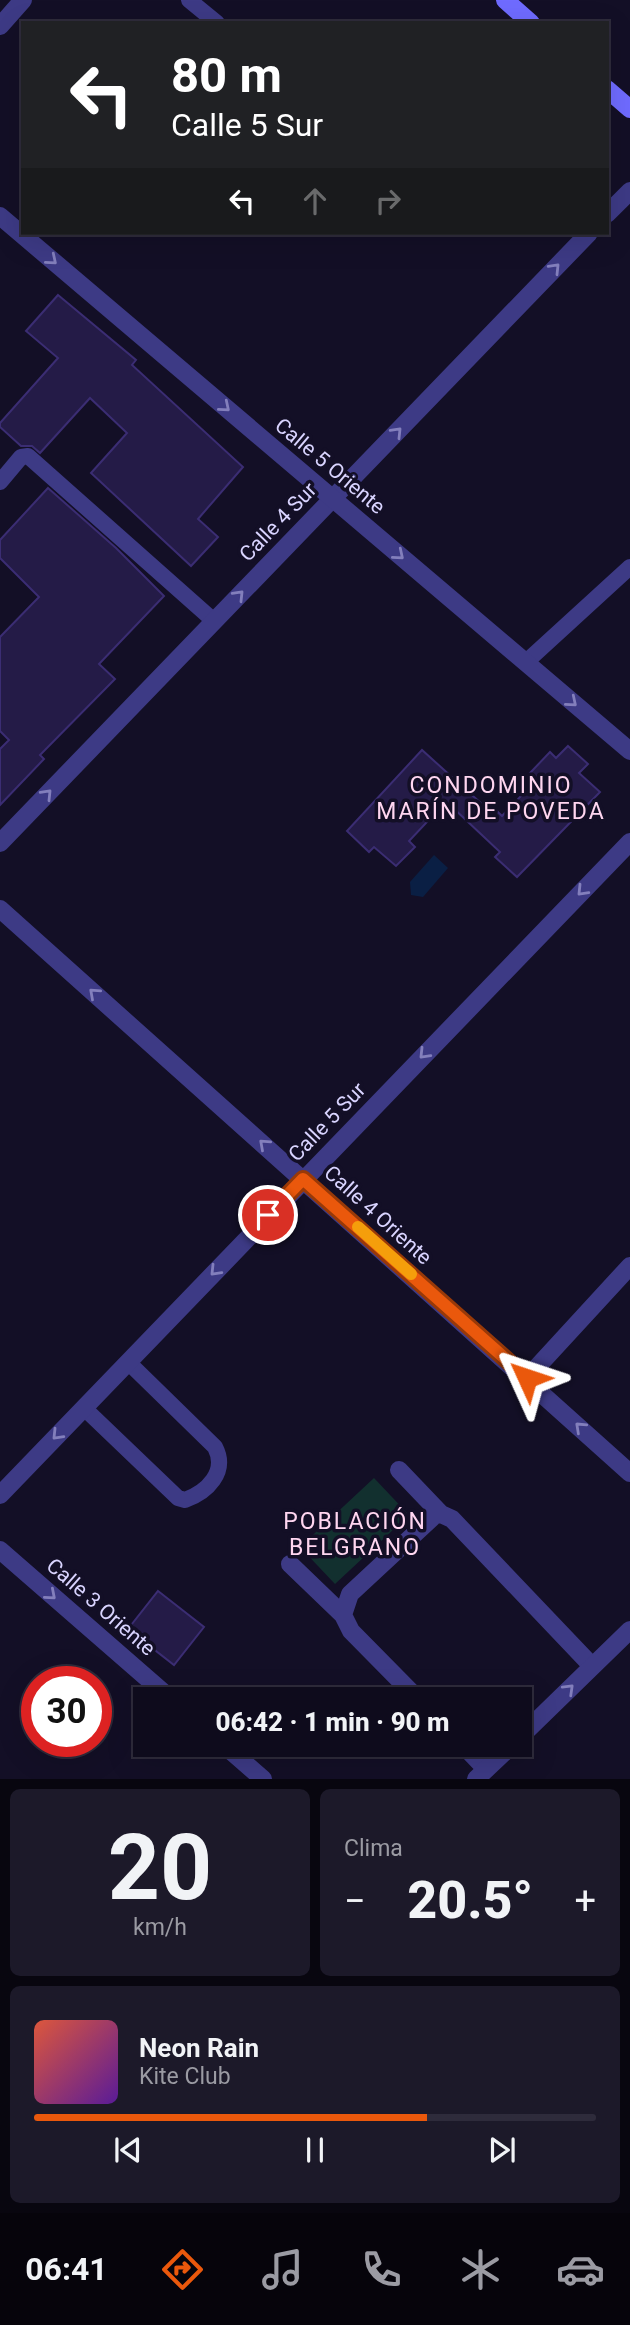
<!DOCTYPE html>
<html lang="es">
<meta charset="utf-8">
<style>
:root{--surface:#0e0b1c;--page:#1c1929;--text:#f1f3f6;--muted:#9b9ba3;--line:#2e2b3b;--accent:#ea580c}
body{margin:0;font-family:Roboto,sans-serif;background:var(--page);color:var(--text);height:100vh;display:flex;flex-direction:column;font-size:26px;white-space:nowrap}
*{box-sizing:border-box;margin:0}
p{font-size:23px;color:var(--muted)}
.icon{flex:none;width:38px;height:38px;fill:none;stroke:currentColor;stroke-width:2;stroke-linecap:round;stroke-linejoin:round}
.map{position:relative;height:1779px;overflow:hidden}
.side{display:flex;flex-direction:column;gap:10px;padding:10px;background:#08060f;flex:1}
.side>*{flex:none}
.top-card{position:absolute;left:21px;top:21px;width:588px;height:214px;border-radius:0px;box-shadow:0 7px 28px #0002,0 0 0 2px var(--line);background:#202124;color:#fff;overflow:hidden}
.speed{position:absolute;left:21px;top:1666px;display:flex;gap:14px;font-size:35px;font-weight:700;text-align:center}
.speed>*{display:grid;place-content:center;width:91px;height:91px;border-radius:50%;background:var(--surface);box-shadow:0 7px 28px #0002,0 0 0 2px var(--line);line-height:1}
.speed .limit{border:10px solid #d22;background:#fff;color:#111}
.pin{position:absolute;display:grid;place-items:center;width:60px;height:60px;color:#fff;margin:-30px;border:4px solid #fff;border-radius:50%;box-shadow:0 2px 7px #0007}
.me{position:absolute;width:77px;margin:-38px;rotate:312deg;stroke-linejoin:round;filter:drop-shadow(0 0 5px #0008)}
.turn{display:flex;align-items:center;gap:24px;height:147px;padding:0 35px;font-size:32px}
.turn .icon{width:91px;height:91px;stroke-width:2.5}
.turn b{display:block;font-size:49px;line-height:60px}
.lanes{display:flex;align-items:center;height:66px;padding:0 35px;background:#0003;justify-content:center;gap:35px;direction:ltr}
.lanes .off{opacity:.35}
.big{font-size:52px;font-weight:800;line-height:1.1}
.side .tile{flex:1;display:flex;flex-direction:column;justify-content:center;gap:10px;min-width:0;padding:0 24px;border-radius:10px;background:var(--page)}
.side .dial{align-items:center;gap:0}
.dial b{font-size:91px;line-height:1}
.song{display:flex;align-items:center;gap:21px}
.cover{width:84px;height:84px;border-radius:10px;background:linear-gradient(135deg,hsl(10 70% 55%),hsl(270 70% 35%))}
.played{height:7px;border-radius:4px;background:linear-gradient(90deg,var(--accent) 70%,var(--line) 70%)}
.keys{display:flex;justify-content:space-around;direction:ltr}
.heat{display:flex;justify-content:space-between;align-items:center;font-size:38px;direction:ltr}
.side .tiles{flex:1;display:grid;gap:10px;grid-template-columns:1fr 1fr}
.tile:last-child{grid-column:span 2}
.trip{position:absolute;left:133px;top:1687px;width:399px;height:70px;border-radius:0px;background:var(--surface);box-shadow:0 7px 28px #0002,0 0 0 2px var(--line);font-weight:800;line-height:70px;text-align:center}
.tab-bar{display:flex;height:112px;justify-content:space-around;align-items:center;background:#06040b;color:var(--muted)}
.tab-bar .icon{width:49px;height:49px}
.tab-bar .on{color:var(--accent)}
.tab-bar b{font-size:32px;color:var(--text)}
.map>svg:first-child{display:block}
</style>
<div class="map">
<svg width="630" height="1779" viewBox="0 0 630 1779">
<rect width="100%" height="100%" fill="#130f26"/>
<path fill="#12302f" d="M374,1478L409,1515L335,1584L300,1547Z"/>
<path fill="#0a1f44" d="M434,855L448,868L423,897L411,895L410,882Z"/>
<path fill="#241b47" stroke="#3b2d73" stroke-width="2" d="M58,295L136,360L132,365L243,467L198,519L218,537L191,566L91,473L127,433L90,398L40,453L32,446H21L0,427V423L58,358L26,331Z
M48,488L116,548L164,596L99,664L115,679L40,755L44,759L0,805V749L9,740L0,731V637L39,597L0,558V540Z
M568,746L588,764L579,773L600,792L517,877L495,857L500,852L451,806L446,811L441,807L409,841L415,847L396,866L374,847L369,852L347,831L422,750L493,814L496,810L502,816L537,779L530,773L550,752L556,758Z
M158,1591L204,1627L174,1665L128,1629Z"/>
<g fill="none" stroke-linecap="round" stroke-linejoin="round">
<path stroke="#3d3a85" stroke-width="16" d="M189,0L217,23
M0,482L21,457L28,456L214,621
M526,662L630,567
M84,1408L178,1498L185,1500C207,1492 228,1472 215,1447L128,1362"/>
<path stroke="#3d3a85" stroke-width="18" d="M0,26L23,0
M607,214L630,191
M0,843L589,233
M0,909L630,1473
M527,1378L630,1266
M399,1470L441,1514
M0,1495L630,842
M0,1550L171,1699
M290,1564L343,1615
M418,1699L351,1631L343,1615L350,1594L435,1515L441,1514L452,1519L592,1666
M224,1745L263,1779
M463,1745L486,1769"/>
<path stroke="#3d3a85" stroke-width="18" d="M0,216L630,751
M520,1737L630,1630
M476,1779L512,1745"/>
<path stroke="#6f6bff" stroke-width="18" d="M505,0L531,23
M607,89L630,109"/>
</g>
<defs><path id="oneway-chevron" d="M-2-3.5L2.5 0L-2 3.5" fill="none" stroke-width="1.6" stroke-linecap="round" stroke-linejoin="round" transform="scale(1.75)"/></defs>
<g stroke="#837fbc">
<use href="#oneway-chevron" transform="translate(52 260) rotate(40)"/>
<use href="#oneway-chevron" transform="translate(555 268) rotate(-46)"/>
<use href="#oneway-chevron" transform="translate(225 407) rotate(40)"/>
<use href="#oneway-chevron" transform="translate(397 432) rotate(-46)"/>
<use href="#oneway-chevron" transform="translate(399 555) rotate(40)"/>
<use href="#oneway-chevron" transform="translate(239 595) rotate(-46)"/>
<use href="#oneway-chevron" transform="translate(572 702) rotate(40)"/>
<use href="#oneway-chevron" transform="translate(47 794) rotate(-46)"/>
<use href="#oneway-chevron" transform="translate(582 891) rotate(134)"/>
<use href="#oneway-chevron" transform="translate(94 993) rotate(-138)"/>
<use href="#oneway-chevron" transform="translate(424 1054) rotate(134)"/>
<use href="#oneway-chevron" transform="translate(264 1144) rotate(-138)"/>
<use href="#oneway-chevron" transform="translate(215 1271) rotate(134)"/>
<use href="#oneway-chevron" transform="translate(580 1427) rotate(-137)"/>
<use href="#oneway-chevron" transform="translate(57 1435) rotate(134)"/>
<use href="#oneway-chevron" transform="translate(51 1595) rotate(41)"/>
<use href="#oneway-chevron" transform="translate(569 1689) rotate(-44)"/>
</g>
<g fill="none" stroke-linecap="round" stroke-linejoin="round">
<defs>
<path id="route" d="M268,1215L303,1179L527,1378"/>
</defs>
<use href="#route" stroke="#983908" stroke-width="18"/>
<use href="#route" stroke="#ea580c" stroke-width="12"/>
<path stroke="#f59e0b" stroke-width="12" d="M358,1227L411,1274"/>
</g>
<g text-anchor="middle" stroke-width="7" stroke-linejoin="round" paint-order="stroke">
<g font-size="21" fill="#d9d4ff" stroke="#130f26">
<text transform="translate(330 466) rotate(40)" y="7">Calle 5 Oriente</text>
<text transform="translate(278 522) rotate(-46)" y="7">Calle 4 Sur</text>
<text transform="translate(327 1122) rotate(-46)" y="7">Calle 5 Sur</text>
<text transform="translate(378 1215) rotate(42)" y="7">Calle 4 Oriente</text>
<text transform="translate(101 1607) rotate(41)" y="7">Calle 3 Oriente</text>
</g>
<g font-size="23" letter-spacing="2" fill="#ffd6f0" stroke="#130f26">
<text x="491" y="793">CONDOMINIO<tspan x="491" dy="26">MARÍN DE POVEDA</tspan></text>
<text x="355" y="1529">POBLACIÓN<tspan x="355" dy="26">BELGRANO</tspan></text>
</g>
</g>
</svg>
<div class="speed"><div class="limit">30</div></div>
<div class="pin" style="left:268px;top:1215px;background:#d93025"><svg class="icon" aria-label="arrive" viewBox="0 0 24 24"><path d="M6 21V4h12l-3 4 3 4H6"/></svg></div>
<svg class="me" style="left:527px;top:1378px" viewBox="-20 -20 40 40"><path d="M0-17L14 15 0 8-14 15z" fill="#ea580c" stroke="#fff" stroke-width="4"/></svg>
<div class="trip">06:42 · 1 min · 90 m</div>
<div class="top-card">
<div class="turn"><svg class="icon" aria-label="left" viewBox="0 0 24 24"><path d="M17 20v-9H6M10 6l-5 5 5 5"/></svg><div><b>80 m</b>Calle 5 Sur</div></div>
<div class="lanes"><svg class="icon" aria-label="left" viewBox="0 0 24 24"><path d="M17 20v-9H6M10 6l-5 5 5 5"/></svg><svg class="icon off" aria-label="ahead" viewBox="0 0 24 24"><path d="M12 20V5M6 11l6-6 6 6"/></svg><svg class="icon off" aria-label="right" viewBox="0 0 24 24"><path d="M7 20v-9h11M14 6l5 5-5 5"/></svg></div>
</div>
</div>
<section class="side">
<div class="tiles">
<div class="tile dial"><b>20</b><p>km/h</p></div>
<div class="tile"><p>Clima</p>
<div class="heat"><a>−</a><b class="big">20.5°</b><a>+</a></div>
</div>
<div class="tile">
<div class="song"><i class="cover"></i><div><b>Neon Rain</b><p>Kite Club</p></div></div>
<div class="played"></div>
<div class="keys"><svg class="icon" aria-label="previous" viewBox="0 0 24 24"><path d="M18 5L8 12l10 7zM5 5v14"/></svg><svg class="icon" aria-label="pause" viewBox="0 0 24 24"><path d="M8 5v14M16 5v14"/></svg><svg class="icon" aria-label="next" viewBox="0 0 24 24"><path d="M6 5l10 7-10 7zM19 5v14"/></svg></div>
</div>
</div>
</section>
<nav class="tab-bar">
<b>06:41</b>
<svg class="icon on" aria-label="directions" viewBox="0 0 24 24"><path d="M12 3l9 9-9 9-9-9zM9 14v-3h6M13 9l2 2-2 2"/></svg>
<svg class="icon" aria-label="music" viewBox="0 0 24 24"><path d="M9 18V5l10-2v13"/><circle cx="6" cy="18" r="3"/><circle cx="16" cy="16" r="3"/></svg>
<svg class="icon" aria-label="phone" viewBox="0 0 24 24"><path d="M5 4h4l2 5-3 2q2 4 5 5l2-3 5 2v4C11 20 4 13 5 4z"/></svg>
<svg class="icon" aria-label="climate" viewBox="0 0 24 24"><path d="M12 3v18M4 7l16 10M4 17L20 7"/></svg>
<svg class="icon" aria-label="car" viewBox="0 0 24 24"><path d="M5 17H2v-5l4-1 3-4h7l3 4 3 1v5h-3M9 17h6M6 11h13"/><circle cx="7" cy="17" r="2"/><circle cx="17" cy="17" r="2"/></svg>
</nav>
